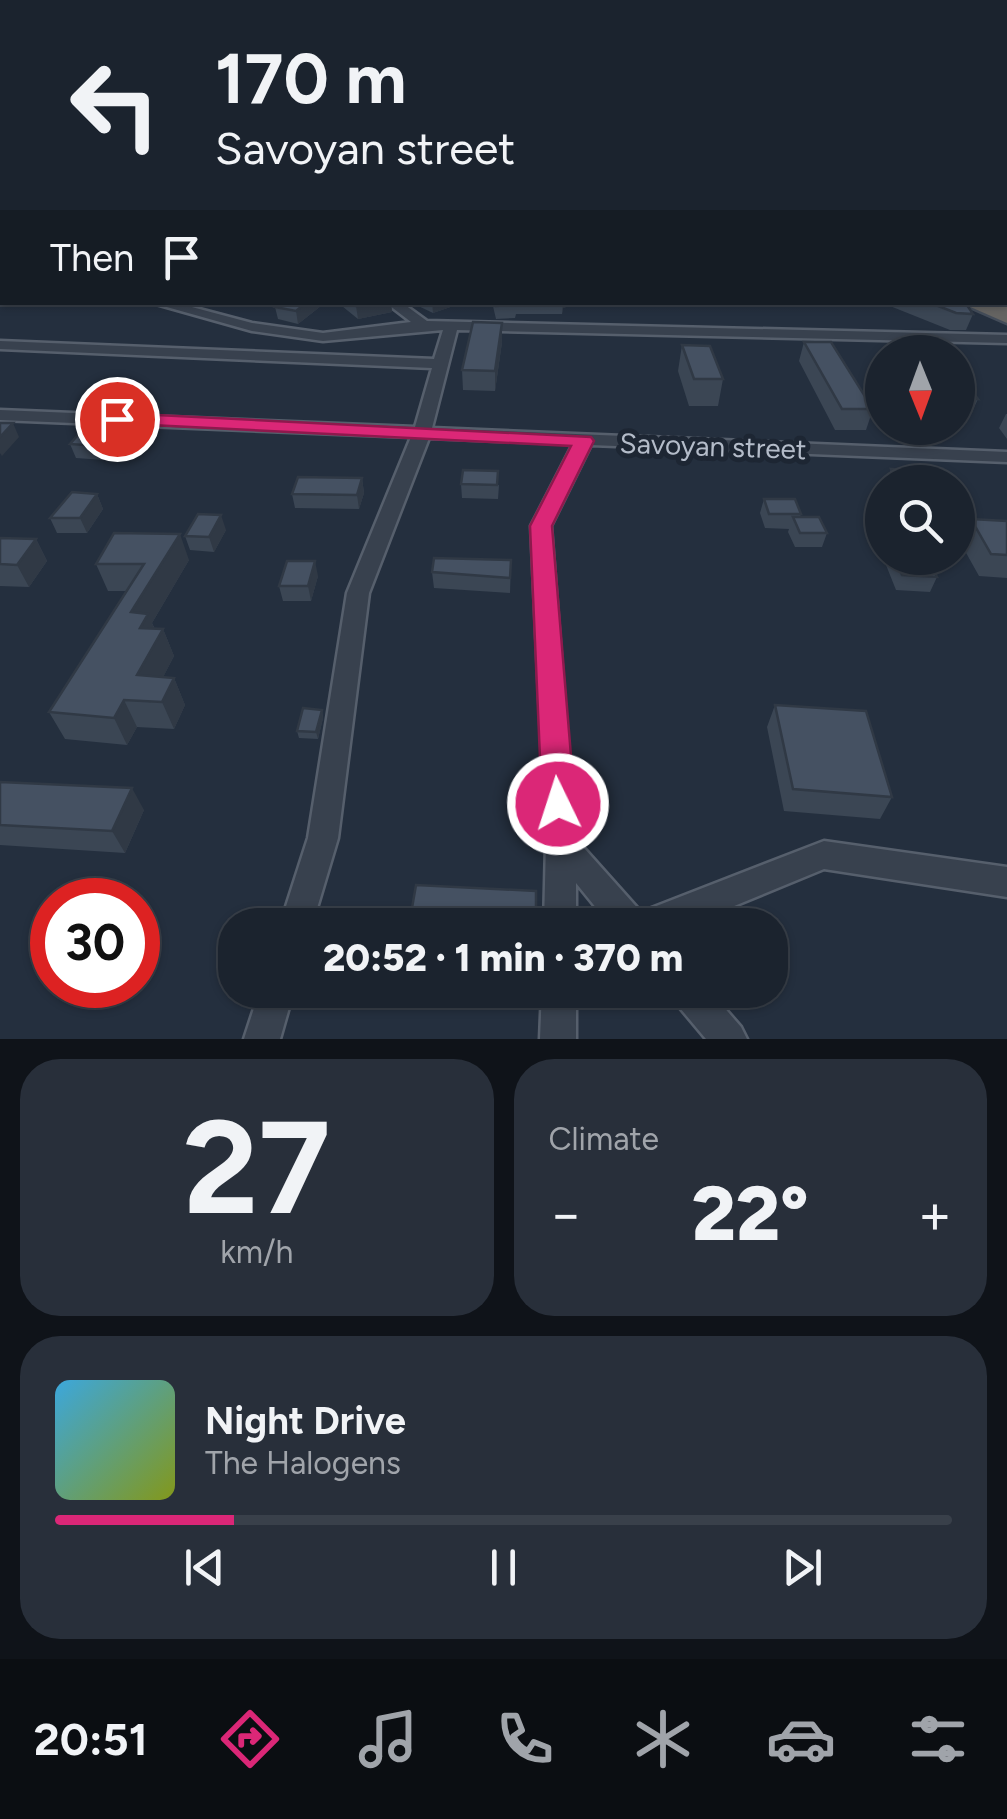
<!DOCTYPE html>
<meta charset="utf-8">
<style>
:root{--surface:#1b232e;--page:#282f3a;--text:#f1f3f6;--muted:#a0a4aa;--line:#39404a;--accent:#db2777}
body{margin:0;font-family:Figtree,sans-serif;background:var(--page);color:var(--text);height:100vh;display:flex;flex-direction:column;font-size:38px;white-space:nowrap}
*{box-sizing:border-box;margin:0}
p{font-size:32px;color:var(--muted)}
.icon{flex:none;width:55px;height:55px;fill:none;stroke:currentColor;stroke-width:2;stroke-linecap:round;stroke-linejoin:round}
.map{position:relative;height:1039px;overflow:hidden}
.details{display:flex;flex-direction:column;gap:20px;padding:20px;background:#0f1319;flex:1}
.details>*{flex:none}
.top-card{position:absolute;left:0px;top:0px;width:1008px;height:305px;box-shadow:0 2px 8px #0004,0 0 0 2px var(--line);background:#1b232e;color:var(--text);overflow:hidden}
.needle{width:65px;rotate:179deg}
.buttons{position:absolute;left:865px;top:335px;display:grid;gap:20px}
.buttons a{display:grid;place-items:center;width:110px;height:110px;border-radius:50%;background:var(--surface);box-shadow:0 2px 8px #0004,0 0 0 2px var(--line);font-size:50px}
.speed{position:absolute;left:30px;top:878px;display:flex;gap:20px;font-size:50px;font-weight:700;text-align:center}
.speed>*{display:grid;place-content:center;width:130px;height:130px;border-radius:50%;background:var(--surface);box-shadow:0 2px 8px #0004,0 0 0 2px var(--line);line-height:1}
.speed .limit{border:15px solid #d22;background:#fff;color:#111}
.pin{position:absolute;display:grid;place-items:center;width:85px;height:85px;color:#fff;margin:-42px;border:5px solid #fff;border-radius:50%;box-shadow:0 2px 10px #0007}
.me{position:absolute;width:110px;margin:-55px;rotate:356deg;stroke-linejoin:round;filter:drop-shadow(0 0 8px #0008)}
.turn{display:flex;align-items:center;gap:35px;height:210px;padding:0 50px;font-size:45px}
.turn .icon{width:130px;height:130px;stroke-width:2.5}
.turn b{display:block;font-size:70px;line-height:85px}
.then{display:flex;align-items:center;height:95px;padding:0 50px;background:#0003;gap:20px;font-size:38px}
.big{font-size:75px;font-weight:800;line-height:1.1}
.details .tile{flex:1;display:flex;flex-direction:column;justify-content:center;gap:15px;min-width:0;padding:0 35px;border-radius:40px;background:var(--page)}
.details .dial{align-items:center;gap:0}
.dial b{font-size:130px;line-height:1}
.song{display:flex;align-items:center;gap:30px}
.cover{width:120px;height:120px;border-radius:15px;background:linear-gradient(135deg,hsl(200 70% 55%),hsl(70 70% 35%))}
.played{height:10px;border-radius:5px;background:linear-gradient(90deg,var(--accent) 20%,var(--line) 20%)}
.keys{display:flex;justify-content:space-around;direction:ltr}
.heat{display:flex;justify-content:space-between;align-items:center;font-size:55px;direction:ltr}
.details .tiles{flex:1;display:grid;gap:20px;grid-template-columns:1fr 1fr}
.tile:last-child{grid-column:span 2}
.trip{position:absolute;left:218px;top:908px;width:570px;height:100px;border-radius:40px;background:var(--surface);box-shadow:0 2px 8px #0004,0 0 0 2px var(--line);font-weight:800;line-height:100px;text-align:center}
.menu{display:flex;height:160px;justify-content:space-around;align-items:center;background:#0b0e12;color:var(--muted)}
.menu .icon{width:70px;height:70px}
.menu .current{color:var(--accent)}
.menu b{font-size:45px;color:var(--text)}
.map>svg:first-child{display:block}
</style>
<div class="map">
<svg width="1007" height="1039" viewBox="0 0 1007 1039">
<rect width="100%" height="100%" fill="#242f3e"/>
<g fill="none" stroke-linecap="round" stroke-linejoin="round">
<defs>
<path id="minor" d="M2,248V256L0,257V249Z
M0,280H2V288H0Z
M149,302H173L252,323L323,333L411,322L385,302H401L427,321L1007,335V343L457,330L432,428L1007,452V462L591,445L551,526L575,838L641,912L824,841L1007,867V897L824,869L688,925H610L576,883V925H544L546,843L531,526L573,444L429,438L369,593L338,838L312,925H280L308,838L347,593L411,437L0,420V410L415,427L432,368L0,349V341L434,359L443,330L323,341L252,331Z
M260,990H294L280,1039H244Z
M542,990H576V1039H540Z
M670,990H709L741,1027L747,1039H706L675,1002Z"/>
<path id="trunk" d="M959,302H994L1007,307V323Z"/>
</defs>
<use href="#minor" stroke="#565f6c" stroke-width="5"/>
<use href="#trunk" stroke="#434c59" stroke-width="5"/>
<use href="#minor" fill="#38414e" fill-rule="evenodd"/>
<use href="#trunk" fill="#656462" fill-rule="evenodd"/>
</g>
<path fill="#3b4654" d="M281,302H326L298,324L278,319L275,307Z
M337,302H391L392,312L358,319Z
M410,302H465L433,313Z
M492,302H582L563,308L562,314H516L515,318L496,319Z
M880,302H965L973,314L966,330H950Z
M502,342L495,391L463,390L462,370Z
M804,342L873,409L866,430H835L799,361Z
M682,345L723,379L718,406H689L678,371Z
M958,381L978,399L972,412H958Z
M1006,414H1007V439L999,428Z
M114,427L119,441L104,460L76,458L70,444Z
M891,469L929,482H886Z
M362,478L364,493L359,509L295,508L292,494Z
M461,484L499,485L498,499L462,498Z
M97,494L103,509L87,533H57L50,518Z
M764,499L801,514L800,517L827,533L822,547H795L788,532L789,529L765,528L760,513Z
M971,519L1007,521V578L979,576L960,542Z
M226,530L214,552L190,550L185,536Z
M0,538L36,539L47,561L29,587L0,586Z
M889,558H927L937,577L930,592L896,590L886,565Z
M189,560L152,623L155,629H163L174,656L163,677L174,678L185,705L174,729L137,727L127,745L65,739L49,712L127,591H108L96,564Z
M511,560L510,593L434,588L432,572Z
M318,576L311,601H283L279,586Z
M775,705L892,797L880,819L784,811L767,727Z
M322,710L323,718L318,739L299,738L297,731Z
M0,782L144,810L125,853L0,845Z"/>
<path fill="#303945" d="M307,302H326L298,324L296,311Z
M375,302H391L392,312L358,319L356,306Z
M432,302H465L433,313Z
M563,302H582L563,308L562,314Z
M502,323V342L495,391V371Z
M13,423L19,437L2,456L0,453V437Z
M114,427L119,441L104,460L98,446Z
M362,478L364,493L359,509L357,495Z
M97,494L103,509L87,533L80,518Z
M221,515L226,530L214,552L209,537Z
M180,534L189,560L152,623L158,638L163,629L174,656L150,703L137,675L131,612Z
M36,539L47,561L29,587L17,565Z
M315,561L318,576L311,601L308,586Z
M174,678L185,705L174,729L162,702Z
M124,700L137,727L127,745L114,718Z
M322,710L323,718L318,739L316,732Z
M132,788L144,810L125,853L112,831Z"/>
<path fill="#455162" stroke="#303945" stroke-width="2.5" d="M0,166H2V181H0Z
M1007,222V242L1005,241V223Z
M281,302H307L296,311L275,307Z
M351,302H375L356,306Z
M495,302H515L516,305L496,306Z
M928,302H965L973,314L956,313Z
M473,322L502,323L495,371L462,370Z
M804,342H831L873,409H842Z
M682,345L710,346L723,379H694Z
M958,381H964L978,399L958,398Z
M0,423H13L0,437Z
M86,426L114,427L98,446L70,444Z
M891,469L923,471L929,482H897Z
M463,470L498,471L497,485L461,484Z
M298,477L362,478L357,495L292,494Z
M72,492L97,494L80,518H50Z
M764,499H795L801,514H769Z
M198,514L221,515L209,537L185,536Z
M793,517H819L827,533H800Z
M971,519L1007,521V555L991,554Z
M114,533L180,534L131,612L148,614L140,628L163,629L137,675L174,678L162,702L124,700L114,718L49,712L144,564H96Z
M0,538L36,539L17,565L0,564Z
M434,558L511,560L510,578L432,572Z
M895,558H927L937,577L902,575Z
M287,561H315L308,586H279Z
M775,705L866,711L892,797L793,789Z
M303,708L322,710L316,732L297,731Z
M0,782L132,788L112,831L0,825Z
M416,885L536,891V925H409Z"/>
<linearGradient id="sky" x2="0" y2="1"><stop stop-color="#141a22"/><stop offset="0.53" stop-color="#3f4d63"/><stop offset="1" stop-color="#3f4d63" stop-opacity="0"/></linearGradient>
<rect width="1007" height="312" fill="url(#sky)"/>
<path fill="#db2777" stroke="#8e194d" stroke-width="2.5" d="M117,413L591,437L594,441L552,526L575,804L570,814L558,818L547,814L542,804L530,526L571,446L110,423V415Z"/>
<g text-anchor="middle" stroke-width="10" stroke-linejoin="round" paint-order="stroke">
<g font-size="28" fill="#b4bcc9" stroke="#1d2633">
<text transform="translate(713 446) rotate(2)" y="10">Savoyan street</text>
</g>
</g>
</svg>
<div class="buttons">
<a><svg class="needle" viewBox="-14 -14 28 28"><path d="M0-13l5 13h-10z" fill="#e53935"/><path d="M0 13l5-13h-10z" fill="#a0a4aa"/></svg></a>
<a><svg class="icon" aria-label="search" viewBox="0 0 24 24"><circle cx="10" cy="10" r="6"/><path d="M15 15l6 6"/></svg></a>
</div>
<div class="speed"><div class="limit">30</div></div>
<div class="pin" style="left:117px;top:419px;background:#d93025"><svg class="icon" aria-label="arrive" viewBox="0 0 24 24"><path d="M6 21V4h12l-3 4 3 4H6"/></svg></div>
<svg class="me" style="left:558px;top:804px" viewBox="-20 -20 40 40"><circle r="17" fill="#db2777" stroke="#fff" stroke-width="3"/><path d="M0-11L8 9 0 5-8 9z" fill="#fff"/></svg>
<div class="trip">20:52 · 1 min · 370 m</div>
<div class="top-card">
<div class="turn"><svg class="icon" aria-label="left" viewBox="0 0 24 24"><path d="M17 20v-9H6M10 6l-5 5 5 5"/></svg><div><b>170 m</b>Savoyan street</div></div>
<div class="then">Then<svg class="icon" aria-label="arrive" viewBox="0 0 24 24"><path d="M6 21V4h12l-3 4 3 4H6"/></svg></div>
</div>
</div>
<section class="details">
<div class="tiles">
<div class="tile dial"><b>27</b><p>km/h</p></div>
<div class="tile"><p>Climate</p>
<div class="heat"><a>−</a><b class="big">22°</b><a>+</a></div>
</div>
<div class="tile">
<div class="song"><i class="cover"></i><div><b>Night Drive</b><p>The Halogens</p></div></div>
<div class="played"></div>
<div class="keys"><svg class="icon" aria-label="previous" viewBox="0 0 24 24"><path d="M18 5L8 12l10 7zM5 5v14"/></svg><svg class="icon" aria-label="pause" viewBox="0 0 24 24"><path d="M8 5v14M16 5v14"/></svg><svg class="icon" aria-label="next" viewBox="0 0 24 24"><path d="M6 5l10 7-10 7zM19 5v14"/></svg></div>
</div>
</div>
</section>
<nav class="menu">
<b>20:51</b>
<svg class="icon current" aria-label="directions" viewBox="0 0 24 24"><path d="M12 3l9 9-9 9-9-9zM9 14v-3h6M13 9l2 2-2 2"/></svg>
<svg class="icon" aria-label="music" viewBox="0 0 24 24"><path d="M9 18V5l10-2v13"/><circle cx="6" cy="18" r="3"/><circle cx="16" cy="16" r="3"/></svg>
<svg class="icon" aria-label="phone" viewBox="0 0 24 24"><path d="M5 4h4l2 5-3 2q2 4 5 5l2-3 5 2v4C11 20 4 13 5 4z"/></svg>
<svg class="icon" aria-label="climate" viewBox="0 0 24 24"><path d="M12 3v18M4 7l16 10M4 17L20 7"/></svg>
<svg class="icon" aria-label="car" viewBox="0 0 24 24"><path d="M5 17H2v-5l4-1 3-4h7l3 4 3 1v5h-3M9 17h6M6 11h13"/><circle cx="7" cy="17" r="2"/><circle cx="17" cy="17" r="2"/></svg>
<svg class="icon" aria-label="filters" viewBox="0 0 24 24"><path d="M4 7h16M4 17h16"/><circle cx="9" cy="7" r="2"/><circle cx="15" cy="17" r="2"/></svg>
</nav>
